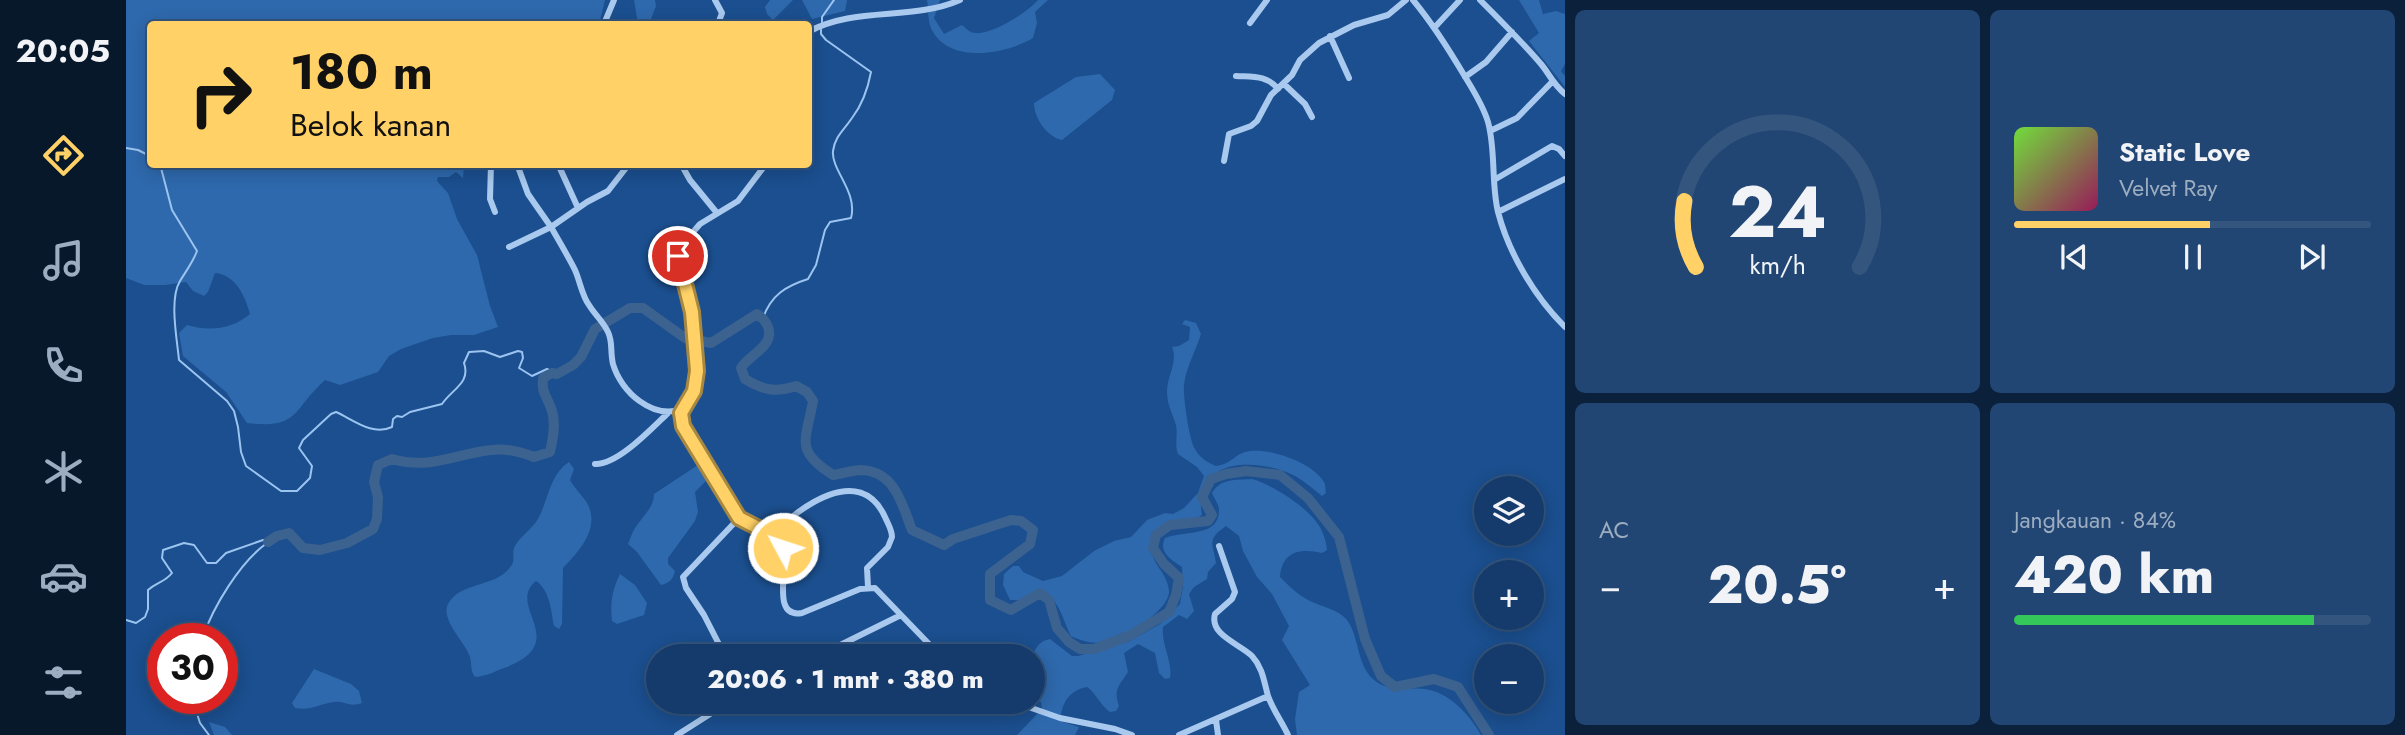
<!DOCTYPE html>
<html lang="id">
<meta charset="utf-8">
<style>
:root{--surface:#143b6b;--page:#214673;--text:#f1f3f6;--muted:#9dadc1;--line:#33557e;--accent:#ffd166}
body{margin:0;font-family:Jost,sans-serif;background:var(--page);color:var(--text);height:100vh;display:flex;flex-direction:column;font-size:26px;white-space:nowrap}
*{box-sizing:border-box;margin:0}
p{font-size:23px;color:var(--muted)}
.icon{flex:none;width:38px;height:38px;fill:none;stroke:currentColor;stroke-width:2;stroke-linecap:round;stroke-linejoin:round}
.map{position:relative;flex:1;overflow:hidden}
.drawer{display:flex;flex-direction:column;gap:10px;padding:10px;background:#0b203b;width:840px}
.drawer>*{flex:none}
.banner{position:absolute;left:21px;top:21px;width:665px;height:147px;border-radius:7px;box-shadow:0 4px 18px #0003,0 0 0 2px var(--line);background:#ffd166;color:#111;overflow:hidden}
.fabs{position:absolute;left:1348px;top:476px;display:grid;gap:14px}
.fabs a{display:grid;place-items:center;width:70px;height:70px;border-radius:50%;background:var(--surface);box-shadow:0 4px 18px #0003,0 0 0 2px var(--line);font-size:35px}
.speed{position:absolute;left:21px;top:623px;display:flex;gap:14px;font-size:35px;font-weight:700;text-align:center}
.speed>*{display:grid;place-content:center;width:91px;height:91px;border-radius:50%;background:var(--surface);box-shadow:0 4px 18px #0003,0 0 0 2px var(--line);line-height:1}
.speed .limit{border:10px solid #d22;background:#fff;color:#111}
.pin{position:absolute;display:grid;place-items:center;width:60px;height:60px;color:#fff;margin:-30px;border:4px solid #fff;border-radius:50%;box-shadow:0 2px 7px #0007}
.me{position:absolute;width:77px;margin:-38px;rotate:310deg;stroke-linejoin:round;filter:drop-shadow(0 0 5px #0008)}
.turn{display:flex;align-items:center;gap:24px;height:147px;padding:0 28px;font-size:32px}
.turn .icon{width:91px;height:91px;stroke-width:2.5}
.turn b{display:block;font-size:49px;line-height:60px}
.big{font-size:52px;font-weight:800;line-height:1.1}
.drawer .card{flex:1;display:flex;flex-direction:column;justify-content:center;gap:10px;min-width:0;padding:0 24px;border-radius:10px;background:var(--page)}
.drawer .dial{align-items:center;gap:0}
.dial svg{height:182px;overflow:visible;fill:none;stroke:var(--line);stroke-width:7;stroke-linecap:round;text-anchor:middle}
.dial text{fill:var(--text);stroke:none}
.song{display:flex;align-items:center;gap:21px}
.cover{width:84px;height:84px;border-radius:10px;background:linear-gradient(135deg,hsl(100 70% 55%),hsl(330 70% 35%))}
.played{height:7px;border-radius:4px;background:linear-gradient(90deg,var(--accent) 55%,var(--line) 55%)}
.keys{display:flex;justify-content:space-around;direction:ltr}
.heat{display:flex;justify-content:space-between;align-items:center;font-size:38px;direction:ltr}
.charge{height:10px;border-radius:5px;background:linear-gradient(90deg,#34c759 84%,var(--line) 0)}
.drawer .tiles{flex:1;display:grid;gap:10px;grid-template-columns:repeat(2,1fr)}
.trip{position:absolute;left:520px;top:644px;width:399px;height:70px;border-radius:35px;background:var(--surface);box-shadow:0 4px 18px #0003,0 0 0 2px var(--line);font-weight:800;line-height:70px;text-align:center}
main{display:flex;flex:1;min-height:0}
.dock{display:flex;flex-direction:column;width:126px;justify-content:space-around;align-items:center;background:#08182b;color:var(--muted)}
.dock .icon{width:49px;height:49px}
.dock .on{color:var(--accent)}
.dock b{font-size:32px;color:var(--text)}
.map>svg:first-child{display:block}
</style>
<main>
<nav class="dock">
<b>20:05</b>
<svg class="icon on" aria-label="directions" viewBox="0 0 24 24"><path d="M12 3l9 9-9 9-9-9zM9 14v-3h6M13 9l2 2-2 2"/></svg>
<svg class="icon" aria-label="music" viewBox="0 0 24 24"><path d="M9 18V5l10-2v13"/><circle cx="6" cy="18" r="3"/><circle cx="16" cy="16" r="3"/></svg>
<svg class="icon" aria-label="phone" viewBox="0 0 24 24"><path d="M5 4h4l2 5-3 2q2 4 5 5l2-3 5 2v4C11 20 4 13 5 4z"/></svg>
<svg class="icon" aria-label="climate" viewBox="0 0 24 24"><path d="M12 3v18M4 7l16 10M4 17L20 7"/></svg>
<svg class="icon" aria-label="car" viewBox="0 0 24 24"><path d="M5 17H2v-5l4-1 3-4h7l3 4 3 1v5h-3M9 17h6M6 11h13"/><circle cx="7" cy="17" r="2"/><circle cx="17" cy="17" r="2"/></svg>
<svg class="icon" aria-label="filters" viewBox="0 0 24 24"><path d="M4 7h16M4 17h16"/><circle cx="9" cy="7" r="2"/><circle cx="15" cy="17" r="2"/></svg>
</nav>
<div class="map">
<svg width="1439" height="735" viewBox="0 0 1439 735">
<rect width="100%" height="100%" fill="#1b4f8f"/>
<path fill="#2e69ad" d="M0,0H479L473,24H24V164L338,165L337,178L330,172L323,177H312L311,181L322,193L331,219L351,255L364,306L372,327L348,335H325L307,338L275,349L263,356L252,372L214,385L199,380C165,411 174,429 121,423L100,392L57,356L53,333L61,325C84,332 106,329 124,314C119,296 110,275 89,273L82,292L78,296L67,291L60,282L39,285H18L0,278Z
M508,0H529L530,6L523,24H512Z
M644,0H667L647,20L641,14L639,7Z
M676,0H721L719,11L686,19Z
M801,0H814L808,18L818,34L836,25C839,27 842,31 845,32C861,39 902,12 912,0H922L909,12L911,23L907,38C880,54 826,64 807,32C801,23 803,10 801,0Z
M1393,0H1413L1417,14L1430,11L1439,14V64L1435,71L1439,76V87L1403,41L1413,33Z
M974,74L989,90L986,100L936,140C921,137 908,118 908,103L950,77Z
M1059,320L1070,323L1075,334C1070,351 1060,367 1058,385C1057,396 1063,440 1069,449C1072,456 1082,463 1090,466C1105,464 1107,456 1119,452C1140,446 1187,462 1198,482C1200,485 1199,489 1200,493L1196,496C1186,488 1176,479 1165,474C1138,462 1085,456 1076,494C1074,501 1075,508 1076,515C1060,527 1042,517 1026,534C1020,565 1041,568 1043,591C1044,611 995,640 977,642C965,644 956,641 945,636C935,617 934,596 910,590L894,600H884L877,585L878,574L887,566H893L897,572L917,581L936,576L968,551L988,541L1005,537L1021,520L1039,513L1047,514L1058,508L1072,493L1078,476L1071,467L1052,454C1048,443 1053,432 1049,422C1045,410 1041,404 1041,390C1042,375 1052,361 1046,347L1053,346L1063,340L1064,327L1056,324Z
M443,462L448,469L444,480C449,489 456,495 461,503C475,528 453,551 437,568L436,624L433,629L428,626C425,611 424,590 410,581C379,606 446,641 381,667C369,671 362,676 349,677C344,670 346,665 344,657C340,643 314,620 322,604C334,581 370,588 385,566C390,560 385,553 389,546C394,537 404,530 410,522C423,502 422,476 443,462Z
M575,463L585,476L569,492L572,512L569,521L542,558V564L549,571C547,580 543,583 535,585L511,552L502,544C504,539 506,533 509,528C516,517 528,508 528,494Z
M1126,479C1143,483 1177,505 1188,519C1196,528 1200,539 1201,550L1196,553C1175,548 1156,551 1154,577C1163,586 1172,595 1184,601C1196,607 1212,609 1221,620C1234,638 1230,663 1247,679C1263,693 1280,687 1298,689C1322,691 1344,715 1355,735H1171L1169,719L1173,692L1184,685L1156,640L1163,626L1146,594L1131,577L1117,551L1113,536L1100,526C1080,540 1087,543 1090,563L1082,572L1081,579L1068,587L1063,594L1068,611L1061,619L1053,615L1037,627C1035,645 1047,661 1044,678L1039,679L1033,673L1029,653L1012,644L998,653L1002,672C993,686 987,689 993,706L990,711L984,712C974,705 970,693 961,687C942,691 936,703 934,721L953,727L949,735H891L916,709L915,702L906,700C906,680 899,643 924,639L946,656H952L1004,641L1034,624L1054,604L1057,586L1056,567C1045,560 1032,552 1039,538C1057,530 1094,538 1093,509C1092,502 1088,499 1086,493C1094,478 1111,480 1126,479Z
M494,574L509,585L521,603L518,615L491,624L486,621C484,604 486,590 494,574Z
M188,669L225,684L233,691L236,703C222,708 219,700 208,702C193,704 185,711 169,708L166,703Z
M83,722L99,727L106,735H88Z"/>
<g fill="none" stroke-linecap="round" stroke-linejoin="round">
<path stroke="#9cc4f0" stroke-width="2" d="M696,23V17L708,0
M0,148L12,150L24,156
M34,164L46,210L71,251C67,262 60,271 54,281C43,299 51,339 53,360L101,401L108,411L112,427L115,452L120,466L155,491H171L184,478L186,466L173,448L177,440L205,414L210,412C228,420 246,436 266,427L267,419L271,416L276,417L284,412L316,404C326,389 345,383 338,363L343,352L358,351L374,357L392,351L396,352L397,358L393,368L406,376L421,369L431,374
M637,318C645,295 660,286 682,279L690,265L699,230L704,222L725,218C732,192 705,170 707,151C709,136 718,130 726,118C736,105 742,88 745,72L700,40L695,34V29
M0,620L10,623L19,617L22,609V590C31,582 39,582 46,573L36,558L37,550L58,543L68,545L81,563H90L100,553L137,540L142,542
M76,639C87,607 114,562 141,543
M66,698L74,723L83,735"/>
<path stroke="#3c6290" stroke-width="10" d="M142,542L151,536L163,533L177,548L194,550L221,543L247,529L251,519L252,497L248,482L252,465L266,459C304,470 329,454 365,450C379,448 395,452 408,457L424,452C427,439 430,424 426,411C422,397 415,394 417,378L426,373L431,374L447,365L455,357L469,329L504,308H517L559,338L585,343L631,314C637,318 640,321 642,327C649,346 623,355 615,368L619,379C637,390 649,393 670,386L681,392L687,401C680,441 668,450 707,475C716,474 726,470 735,470C769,471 776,504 786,530L818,545L827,539L885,520L895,521L907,530L904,544L864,574V600L885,610L914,593L923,600L931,628L943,642L954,649H968L1005,635L1043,612L1050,595L1053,578L1038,564L1027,548L1030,535L1044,525L1082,521L1086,515L1076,497L1085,479L1100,474L1120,471L1154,475L1182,498L1213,537L1239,639L1255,676L1269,687L1308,679L1332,687L1363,735"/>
<path stroke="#a9c9ee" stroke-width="6" d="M589,0L596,13L592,24
M1287,0C1307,24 1322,48 1338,75C1347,90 1357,105 1362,122C1370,151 1365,183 1372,212C1383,254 1409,297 1439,327
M1354,0C1375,21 1396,42 1415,64C1424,75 1427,84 1439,94
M1124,23L1141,0
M478,24L488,0
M1309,27L1334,0
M682,32C729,6 786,21 834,0
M1204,36L1223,78
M1110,76C1127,77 1141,75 1152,89
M1339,77L1360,62L1386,32
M1158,84L1179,104L1186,117
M1364,131L1391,118L1426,82
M1098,161L1103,134L1125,126L1131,121L1145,95L1166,75L1174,60L1193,43L1228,25L1262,15L1280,0
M365,164L364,199L369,212
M432,164L452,208
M503,164L482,191L461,202L425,227C433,241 442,256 449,270C454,281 456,296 463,305C469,315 477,321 482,332C487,342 484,352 487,364C495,392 527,420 556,409
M555,164L564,180L591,213
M640,164L612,201L574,224L555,246L553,256L554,268L566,312L571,371L568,391L555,413L557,426C566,442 577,457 586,472C593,484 605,512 615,519C628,529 646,530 655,546C665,564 643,619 676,613L734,589L749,588L803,644L838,656
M365,167L382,164
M1368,180L1426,146L1433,149L1439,156
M1372,212L1439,179
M383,247L425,227L402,194L391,164
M469,464C492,465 526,428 542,413
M646,535C673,507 734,462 759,517C762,524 766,530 766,537L762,547L741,568L742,587
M1093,546L1109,592L1106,599L1089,614C1083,635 1114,644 1126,656C1137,668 1138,682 1142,696C1147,710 1156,722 1162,735
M599,656L578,615L560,588L557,577L613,518
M692,656L775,615
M780,656L803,644
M888,702L934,718L989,729L1006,735
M1090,720L1092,735
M551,735L603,702
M1053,735L1142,696"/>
</g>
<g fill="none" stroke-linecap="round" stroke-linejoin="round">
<defs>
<path id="route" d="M552,256L566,312L571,371L568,391L555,413L557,426L613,518L646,535L657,548"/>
</defs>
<use href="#route" stroke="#a68842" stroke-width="18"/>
<use href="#route" stroke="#ffd166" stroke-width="12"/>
</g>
</svg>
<div class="fabs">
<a><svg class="icon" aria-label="layers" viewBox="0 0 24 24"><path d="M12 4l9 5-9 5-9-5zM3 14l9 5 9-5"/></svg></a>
<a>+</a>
<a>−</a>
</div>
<div class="speed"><div class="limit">30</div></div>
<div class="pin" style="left:552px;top:256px;background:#d93025"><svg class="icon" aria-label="arrive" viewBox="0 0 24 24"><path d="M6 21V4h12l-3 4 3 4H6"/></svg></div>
<svg class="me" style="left:657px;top:548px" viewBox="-20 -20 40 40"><circle r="17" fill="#ffd166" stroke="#fff" stroke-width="3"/><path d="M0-11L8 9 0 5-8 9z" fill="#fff"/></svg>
<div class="trip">20:06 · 1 mnt · 380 m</div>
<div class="banner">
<div class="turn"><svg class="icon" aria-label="right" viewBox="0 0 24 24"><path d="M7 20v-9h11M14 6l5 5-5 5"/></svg><div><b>180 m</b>Belok kanan</div></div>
</div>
</div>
<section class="drawer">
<div class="tiles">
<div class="card dial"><svg viewBox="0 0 100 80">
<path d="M14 69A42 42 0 1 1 86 69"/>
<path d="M14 69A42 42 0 0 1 9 40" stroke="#ffd166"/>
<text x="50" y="56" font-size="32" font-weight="700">24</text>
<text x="50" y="72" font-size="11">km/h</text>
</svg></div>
<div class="card">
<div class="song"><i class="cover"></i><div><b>Static Love</b><p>Velvet Ray</p></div></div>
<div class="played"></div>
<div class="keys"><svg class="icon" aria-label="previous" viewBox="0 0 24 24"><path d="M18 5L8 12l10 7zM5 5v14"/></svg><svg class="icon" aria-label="pause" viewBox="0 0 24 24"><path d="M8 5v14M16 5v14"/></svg><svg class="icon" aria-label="next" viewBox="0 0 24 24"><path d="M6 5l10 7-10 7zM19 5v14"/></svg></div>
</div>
<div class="card"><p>AC</p>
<div class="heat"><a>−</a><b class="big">20.5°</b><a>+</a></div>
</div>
<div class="card"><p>Jangkauan · 84%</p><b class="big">420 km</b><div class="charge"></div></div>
</div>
</section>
</main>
